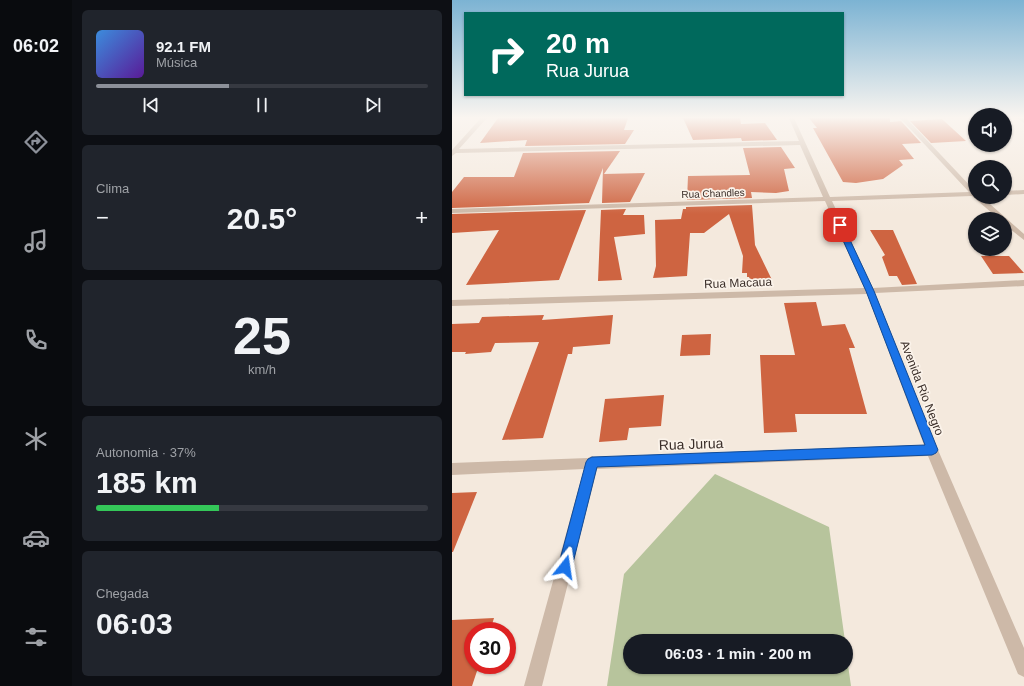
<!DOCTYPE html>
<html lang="pt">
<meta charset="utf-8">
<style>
:root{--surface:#171b24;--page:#20242c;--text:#f1f3f6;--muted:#9ea1a6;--line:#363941;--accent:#8c9099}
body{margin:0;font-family:Helvetica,sans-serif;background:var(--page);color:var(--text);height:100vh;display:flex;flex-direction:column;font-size:15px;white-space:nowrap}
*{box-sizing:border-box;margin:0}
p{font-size:13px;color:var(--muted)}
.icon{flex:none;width:22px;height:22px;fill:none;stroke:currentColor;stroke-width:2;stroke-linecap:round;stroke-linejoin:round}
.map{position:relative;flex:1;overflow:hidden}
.side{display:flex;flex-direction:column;gap:10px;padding:10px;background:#0d0f14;width:380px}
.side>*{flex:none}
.guide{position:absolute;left:12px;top:12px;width:380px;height:84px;border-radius:0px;box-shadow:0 1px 3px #0004;background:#00695c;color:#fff;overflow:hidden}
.controls{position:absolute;left:516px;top:108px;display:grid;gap:8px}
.controls a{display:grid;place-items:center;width:44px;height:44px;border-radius:50%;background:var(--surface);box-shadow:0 1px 3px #0004;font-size:20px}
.speed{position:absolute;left:12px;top:622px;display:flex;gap:8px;font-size:20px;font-weight:700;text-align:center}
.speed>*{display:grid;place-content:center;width:52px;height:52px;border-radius:50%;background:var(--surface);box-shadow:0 1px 3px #0004;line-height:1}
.speed .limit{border:6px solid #d22;background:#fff;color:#111}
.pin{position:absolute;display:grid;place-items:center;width:34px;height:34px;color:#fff;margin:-17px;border-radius:8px;box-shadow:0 2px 6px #0006}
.me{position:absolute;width:44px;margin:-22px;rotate:15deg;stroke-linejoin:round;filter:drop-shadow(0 0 3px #0008)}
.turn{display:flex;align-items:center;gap:14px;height:84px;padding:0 16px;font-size:18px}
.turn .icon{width:52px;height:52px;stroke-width:2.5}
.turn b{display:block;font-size:28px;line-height:34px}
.big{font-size:30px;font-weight:600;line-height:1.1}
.side .widget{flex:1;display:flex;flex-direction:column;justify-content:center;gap:6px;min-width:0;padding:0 14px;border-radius:6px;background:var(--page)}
.side .dial{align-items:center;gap:0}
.dial b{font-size:52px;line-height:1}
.song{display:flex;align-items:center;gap:12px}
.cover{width:48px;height:48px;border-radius:6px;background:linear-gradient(135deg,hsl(210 70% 55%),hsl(270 70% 35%))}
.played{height:4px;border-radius:2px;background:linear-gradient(90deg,var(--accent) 40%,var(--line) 40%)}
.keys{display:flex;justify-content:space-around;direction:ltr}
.heat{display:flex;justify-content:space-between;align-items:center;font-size:22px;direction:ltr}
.charge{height:6px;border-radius:3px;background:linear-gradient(90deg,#34c759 37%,var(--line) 0)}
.trip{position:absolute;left:171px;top:634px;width:230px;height:40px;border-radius:20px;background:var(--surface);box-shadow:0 1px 3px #0004;font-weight:600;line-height:40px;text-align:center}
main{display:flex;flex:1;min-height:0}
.dock{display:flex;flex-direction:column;width:72px;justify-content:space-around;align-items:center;background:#090b0e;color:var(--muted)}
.dock .icon{width:28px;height:28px}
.dock .selected{color:var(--accent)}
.dock b{font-size:18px;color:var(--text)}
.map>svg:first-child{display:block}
</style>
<main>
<nav class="dock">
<b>06:02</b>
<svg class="icon selected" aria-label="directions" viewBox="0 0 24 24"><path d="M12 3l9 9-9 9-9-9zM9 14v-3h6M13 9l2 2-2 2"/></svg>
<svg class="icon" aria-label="music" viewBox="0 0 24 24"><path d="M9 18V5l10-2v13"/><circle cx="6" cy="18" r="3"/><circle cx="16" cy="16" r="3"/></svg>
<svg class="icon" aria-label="phone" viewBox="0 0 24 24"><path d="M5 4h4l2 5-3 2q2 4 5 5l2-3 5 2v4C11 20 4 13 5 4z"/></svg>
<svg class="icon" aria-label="climate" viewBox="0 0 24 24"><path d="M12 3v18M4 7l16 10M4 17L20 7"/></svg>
<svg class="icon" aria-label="car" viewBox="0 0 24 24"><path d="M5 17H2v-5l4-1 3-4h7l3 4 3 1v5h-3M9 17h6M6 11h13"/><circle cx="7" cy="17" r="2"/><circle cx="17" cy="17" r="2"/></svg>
<svg class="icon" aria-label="filters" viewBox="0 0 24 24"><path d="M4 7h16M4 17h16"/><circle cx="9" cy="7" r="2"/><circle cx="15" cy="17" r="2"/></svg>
</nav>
<section class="side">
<div class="widget">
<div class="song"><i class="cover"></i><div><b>92.1 FM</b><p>Música</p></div></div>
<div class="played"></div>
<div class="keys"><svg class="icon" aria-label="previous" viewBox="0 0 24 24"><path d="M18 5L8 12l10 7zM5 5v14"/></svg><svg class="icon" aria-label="pause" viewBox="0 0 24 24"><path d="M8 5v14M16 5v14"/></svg><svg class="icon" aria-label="next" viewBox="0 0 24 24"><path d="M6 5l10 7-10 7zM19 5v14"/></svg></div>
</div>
<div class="widget"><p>Clima</p>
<div class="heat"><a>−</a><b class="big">20.5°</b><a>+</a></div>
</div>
<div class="widget dial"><b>25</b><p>km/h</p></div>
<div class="widget"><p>Autonomia · 37%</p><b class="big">185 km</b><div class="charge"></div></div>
<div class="widget"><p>Chegada</p><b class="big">06:03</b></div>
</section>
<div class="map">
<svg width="572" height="686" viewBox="0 0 572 686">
<rect width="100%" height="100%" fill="#f4e9dd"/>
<path fill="#b7c49c" d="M263,474L377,527L393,641H178V667H394V651L399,686H155L172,574Z"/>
<path fill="#ce6441" d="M46,118H176L172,130H182L173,144L73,146L75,140L28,143Z
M231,118H288L289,124L313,123L325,140L290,141L289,138L241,140Z
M357,118H438V122L449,121L469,143L450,144L462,159L447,160L451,165L431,179L404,183L391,182L361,128H365Z
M490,119L514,141L479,143L458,121Z
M329,147L343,168L332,169L337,191L324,193L299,192L300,198L235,200L236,176L298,175L291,148Z
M168,151L152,174L193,173L178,202L150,203L151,168L137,203L0,208V192L12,177H62L71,153Z
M300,205L303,245L320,280L299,282L297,277H295V273H290L291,256L277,214L252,233H238L235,276L201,278L204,266L203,220L229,219L231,209H234V207Z
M174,209L171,215H192L193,234L162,237L170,280L146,281L149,210Z
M134,210L107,280L14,285L47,230L0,233V214Z
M418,230H441L465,284L450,285L445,276H437L430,257L433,255Z
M529,256H557L572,273L541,274Z
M364,302L370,326L393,324L403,348H397L415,414H343L345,432L312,433L308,355H343L332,303Z
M92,315L90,320L161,315L158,344L121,347L120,354H116L91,438L50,440L87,342L43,343L39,352L13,354L14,352H0V324L27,323L30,317Z
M259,334L258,355L228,356L230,335Z
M212,395L209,426L177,428L175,440L147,442L153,399Z
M25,492L1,552H0V493Z
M42,618L38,631H21V665H27L20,686H0V620Z"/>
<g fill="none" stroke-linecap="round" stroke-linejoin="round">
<path fill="#cdb9a8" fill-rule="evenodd" d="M29,118H35L7,149L347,141L337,118H342L378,197L517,192L448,118H454L523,191V197H530L572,234V240L553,225V219H547L520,196L380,201L421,288L572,280V286L423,293L486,450L572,648V677L566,674L476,456L145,469L90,686H72L132,469L0,475V463L136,458L140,456L143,458L472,445L415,294L0,306V300L412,288L373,201L0,213V209L371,197L348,145L4,153L0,156V150Z
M565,118L572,119V123Z
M572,190V194L553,195V191Z"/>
</g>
<linearGradient id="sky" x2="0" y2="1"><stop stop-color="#7cb3d3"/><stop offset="0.55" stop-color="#faf5f0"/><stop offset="1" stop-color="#faf5f0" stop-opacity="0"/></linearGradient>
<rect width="572" height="214" fill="url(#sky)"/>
<path fill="#1a73e8" stroke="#114b97" d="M388,223L391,225L422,291L486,450L484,453L480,455L145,467L120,567L118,572L113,574L108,572L106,567L134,462L136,459L140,457L473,445L414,291L384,225Z"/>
<g text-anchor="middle" stroke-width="3.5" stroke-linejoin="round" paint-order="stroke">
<g font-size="10" fill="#3a2e29" stroke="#fbf3ea">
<text transform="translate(261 193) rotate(-2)" y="4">Rua Chandles</text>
</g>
<g font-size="12" fill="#3a2e29" stroke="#fbf3ea">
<text transform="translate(286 283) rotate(-2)" y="4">Rua Macaua</text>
<text transform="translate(470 388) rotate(69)" y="4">Avenida Rio Negro</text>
</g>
<g font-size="14" fill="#3a2e29" stroke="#fbf3ea">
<text transform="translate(239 444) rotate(-2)" y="5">Rua Jurua</text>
</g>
</g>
</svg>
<div class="controls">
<a><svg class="icon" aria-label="sound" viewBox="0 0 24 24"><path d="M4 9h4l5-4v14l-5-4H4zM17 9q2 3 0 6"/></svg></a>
<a><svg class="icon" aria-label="search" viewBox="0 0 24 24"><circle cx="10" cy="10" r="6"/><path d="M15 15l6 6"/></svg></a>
<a><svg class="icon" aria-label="layers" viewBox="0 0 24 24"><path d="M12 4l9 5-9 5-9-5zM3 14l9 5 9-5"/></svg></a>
</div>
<div class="speed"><div class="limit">30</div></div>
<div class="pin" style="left:388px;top:225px;background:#d93025"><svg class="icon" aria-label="arrive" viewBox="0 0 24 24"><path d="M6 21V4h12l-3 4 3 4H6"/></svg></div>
<svg class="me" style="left:113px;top:567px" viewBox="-20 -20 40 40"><path d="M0-17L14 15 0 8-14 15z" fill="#1a73e8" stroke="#fff" stroke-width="4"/></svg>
<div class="trip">06:03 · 1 min · 200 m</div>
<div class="guide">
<div class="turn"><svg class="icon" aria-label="right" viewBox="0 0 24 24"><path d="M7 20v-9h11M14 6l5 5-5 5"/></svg><div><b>20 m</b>Rua Jurua</div></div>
</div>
</div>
</main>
